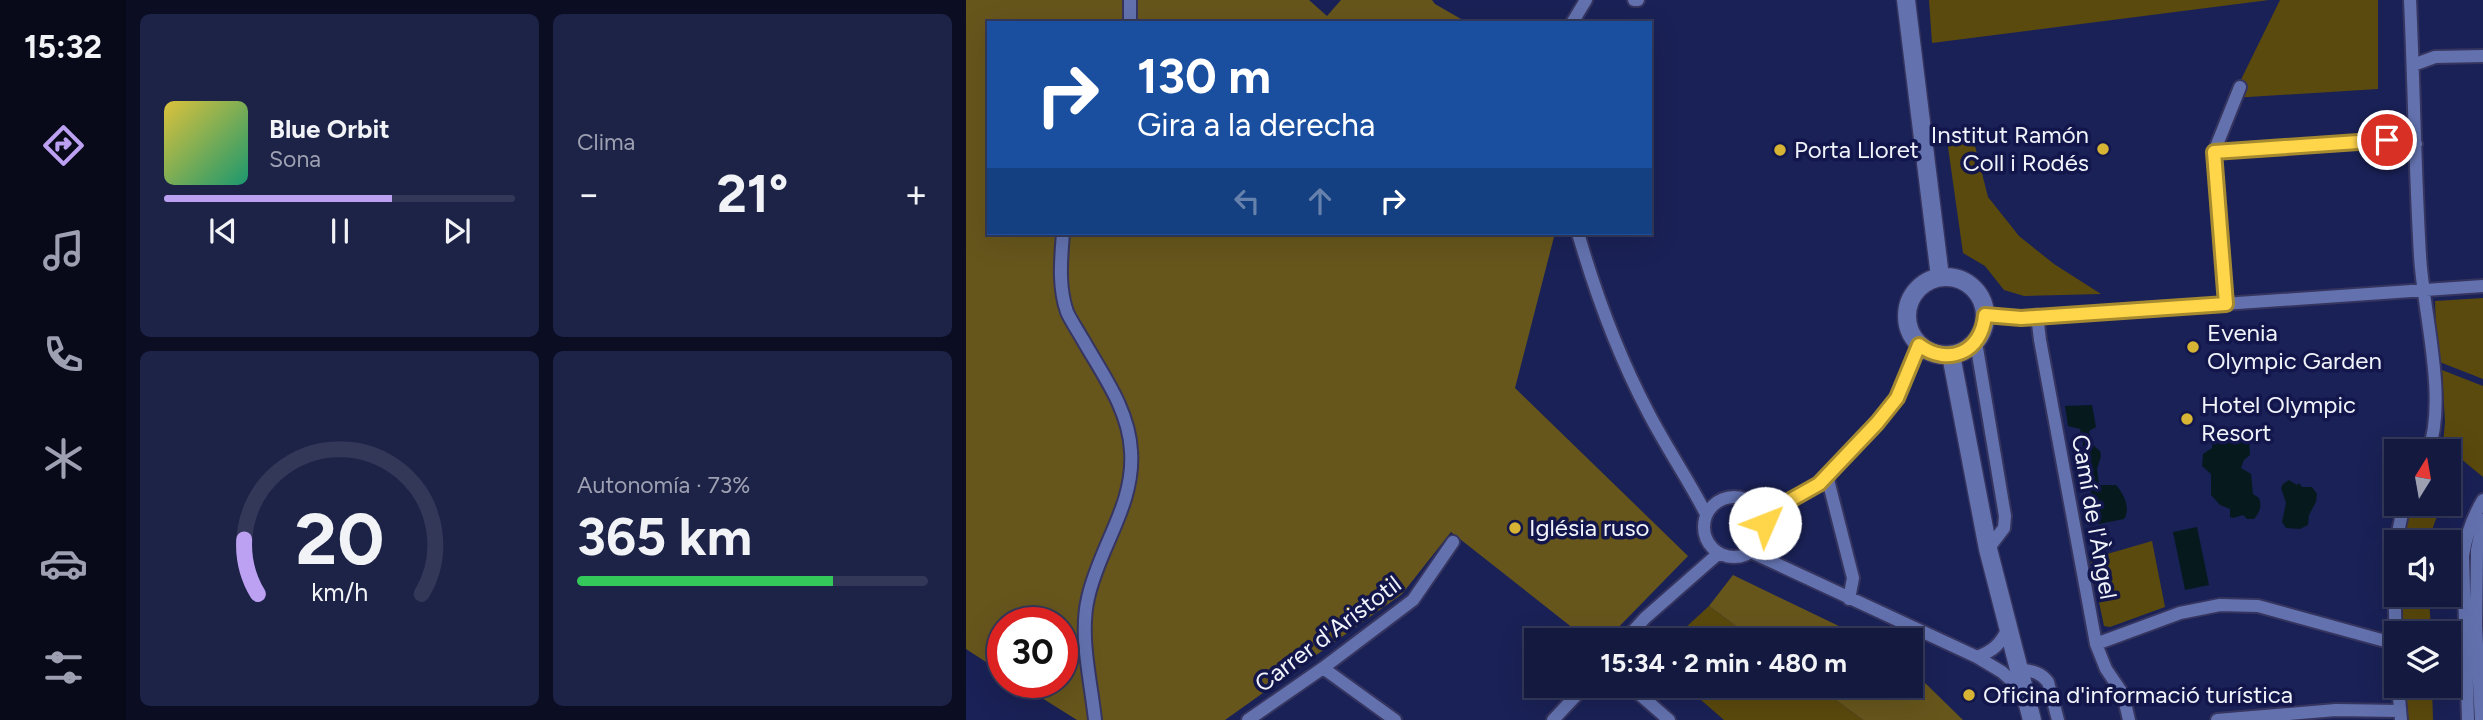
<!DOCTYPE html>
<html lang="es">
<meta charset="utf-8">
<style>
:root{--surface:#141940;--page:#1d2247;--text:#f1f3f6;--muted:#9da0b1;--line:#333859;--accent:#bca0f2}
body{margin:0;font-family:Figtree,sans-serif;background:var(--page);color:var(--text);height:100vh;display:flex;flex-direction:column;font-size:26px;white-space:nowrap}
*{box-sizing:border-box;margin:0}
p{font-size:23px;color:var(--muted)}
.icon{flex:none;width:38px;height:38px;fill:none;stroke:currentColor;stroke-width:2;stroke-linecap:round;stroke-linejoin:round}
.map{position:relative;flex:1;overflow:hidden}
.panel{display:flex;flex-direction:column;gap:14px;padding:14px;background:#0b0e23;width:840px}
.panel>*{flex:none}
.guide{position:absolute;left:21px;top:21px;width:665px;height:214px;border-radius:0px;box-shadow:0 7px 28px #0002,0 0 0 2px var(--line);background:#1a4fa0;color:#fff;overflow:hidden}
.needle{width:46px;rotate:11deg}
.tools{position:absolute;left:1418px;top:439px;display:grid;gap:14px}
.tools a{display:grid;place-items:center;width:77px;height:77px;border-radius:0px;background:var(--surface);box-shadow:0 7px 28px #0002,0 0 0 2px var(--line);font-size:35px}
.speed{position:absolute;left:21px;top:607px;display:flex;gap:14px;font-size:35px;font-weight:700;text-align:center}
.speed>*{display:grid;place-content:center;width:91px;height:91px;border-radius:50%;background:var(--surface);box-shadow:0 7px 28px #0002,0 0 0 2px var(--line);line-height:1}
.speed .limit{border:10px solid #d22;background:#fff;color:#111}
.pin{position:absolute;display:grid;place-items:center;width:60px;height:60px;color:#fff;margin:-30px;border:4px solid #fff;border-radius:50%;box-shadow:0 2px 7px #0007}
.me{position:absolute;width:77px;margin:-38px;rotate:46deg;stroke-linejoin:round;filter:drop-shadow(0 0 5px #0008)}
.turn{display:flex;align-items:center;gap:24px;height:147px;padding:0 35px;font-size:32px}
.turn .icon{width:91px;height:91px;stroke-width:2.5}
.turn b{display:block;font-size:49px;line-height:60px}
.lanes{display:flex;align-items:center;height:66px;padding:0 35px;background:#0003;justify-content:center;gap:35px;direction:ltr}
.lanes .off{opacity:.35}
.big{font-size:52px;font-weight:700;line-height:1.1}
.panel .tile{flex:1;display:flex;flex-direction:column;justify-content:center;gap:10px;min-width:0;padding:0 24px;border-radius:10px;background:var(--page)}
.panel .dial{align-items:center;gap:0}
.dial svg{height:182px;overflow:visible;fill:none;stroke:var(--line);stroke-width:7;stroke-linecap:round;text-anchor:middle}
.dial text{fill:var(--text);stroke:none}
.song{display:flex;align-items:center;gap:21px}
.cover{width:84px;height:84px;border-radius:10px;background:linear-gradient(135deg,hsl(50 70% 55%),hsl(160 70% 35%))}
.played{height:7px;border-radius:4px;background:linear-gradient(90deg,var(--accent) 65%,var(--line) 65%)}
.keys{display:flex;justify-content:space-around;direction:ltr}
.heat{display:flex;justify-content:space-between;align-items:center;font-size:38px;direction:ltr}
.charge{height:10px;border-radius:5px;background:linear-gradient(90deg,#34c759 73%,var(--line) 0)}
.panel .tiles{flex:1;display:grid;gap:14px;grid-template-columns:repeat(2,1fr)}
.trip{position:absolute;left:558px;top:628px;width:399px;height:70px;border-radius:0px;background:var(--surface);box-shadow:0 7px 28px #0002,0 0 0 2px var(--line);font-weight:700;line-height:70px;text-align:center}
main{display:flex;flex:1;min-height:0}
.dock{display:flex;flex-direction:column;width:126px;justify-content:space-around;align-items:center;background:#080a1a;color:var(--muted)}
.dock .icon{width:49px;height:49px}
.dock .current{color:var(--accent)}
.dock b{font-size:32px;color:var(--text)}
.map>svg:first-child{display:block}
</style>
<main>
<nav class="dock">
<b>15:32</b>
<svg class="icon current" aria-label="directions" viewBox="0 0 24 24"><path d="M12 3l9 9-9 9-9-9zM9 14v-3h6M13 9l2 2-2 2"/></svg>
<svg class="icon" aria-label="music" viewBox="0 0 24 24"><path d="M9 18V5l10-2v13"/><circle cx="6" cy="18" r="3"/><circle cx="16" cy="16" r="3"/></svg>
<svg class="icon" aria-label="phone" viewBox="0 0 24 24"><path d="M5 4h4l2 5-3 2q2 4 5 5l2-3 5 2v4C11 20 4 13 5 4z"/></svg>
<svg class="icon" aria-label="climate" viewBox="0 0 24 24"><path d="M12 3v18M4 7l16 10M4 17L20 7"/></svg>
<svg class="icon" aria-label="car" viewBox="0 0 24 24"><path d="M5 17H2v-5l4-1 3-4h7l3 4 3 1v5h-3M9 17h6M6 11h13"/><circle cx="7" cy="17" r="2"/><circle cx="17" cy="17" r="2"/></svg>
<svg class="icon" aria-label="filters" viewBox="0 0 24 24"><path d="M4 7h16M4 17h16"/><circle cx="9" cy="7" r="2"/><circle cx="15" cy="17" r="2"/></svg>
</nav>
<section class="panel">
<div class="tiles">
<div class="tile">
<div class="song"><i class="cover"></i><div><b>Blue Orbit</b><p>Sona</p></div></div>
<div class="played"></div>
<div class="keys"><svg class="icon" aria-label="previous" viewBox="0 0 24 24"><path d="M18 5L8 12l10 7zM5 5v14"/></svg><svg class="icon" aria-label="pause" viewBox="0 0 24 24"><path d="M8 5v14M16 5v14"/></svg><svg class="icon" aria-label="next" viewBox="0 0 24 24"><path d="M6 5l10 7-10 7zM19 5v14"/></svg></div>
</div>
<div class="tile"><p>Clima</p>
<div class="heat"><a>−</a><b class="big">21°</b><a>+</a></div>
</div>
<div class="tile dial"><svg viewBox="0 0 100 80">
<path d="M14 69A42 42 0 1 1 86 69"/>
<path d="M14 69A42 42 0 0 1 8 45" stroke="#bca0f2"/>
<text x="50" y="56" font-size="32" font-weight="700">20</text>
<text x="50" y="72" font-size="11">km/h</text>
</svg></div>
<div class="tile"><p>Autonomía · 73%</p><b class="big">365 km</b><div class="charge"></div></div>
</div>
</section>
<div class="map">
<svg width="1517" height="720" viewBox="0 0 1517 720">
<rect width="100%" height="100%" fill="#1a2156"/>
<path fill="#5b4a0d" d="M963,0H1303L966,43Z
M1314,0H1412V89L1266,98Z
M981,140L1008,142L1022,197L1053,236L1088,264L1135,294L1058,296L1038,290L1019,266L997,253Z
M1517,298V379L1471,361L1469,301Z
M1476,370L1517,386V477L1477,444L1479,422Z
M1446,504H1475L1462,542H1434Z
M1186,541L1199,607L1144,627L1138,626L1124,559Z
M1434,595H1463L1465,633H1437L1434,622Z
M743,606L789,640H706Z
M719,686H851L897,720H758Z
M1440,686H1466L1467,720H1442Z"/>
<path fill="#67561c" d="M0,0H343L361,16L375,0H466L469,4L502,23H23V233H589L549,388L722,556L640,640H622L485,532L436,594L259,720H111L52,683L96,682V623H37V673L0,649Z
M767,575L902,640H789L743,606Z
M945,661L955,679L997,720H897L851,686H945Z"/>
<path fill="#061a1e" d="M1126,405L1130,427L1123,431L1127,445L1134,451L1135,456L1131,469L1133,485H1150C1158,494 1165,508 1158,519L1133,524L1125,520V516L1132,508C1126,498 1121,483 1123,472L1115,461L1117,443L1114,429L1102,426L1099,406Z
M1251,429L1279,430L1283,434L1284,455L1278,460L1275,468L1285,474L1287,494L1293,498C1296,506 1294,512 1288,519H1281L1277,515L1267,518L1264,517V509L1254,505L1245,495V474L1236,466L1237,454L1246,448L1247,434Z
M1323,480L1331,485L1333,483L1336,487H1346L1351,494L1350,502L1343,515L1342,525L1334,529L1320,528L1316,522L1320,503L1315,488L1317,484Z
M1231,527L1243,585L1219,590L1207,532Z"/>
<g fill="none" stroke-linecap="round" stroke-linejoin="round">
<defs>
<path id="minor" d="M668,0H672
M1444,0C1448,85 1449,171 1454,256C1457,312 1482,399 1462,452
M164,23V0
M606,23L620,0
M1447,65L1469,57L1517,56
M1248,152L1428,139L1450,144
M97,233C95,259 92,286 101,312C105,321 112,331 117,340C137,375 163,410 165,451C169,505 133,547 122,598C113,636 125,681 129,720
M612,233C630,295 652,355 682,412C700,447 722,479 740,514
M1260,304L1248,152L1274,87
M1019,315L1055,318L1517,286
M1071,315L1074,340L1130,644L1140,669L1157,694L1163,720
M1010,342L1039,516L1038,528L1022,549
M861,476L887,578L883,599
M738 527a30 30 0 1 1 60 0a30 30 0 1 1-60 0Z
M796,516L853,484L911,423L931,399L953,345
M1430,542L1438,504
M1430,546L1428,569L1430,656
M785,552L1011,657L1036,672L1057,691
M659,640L679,618L753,553
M1130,644L1214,613L1254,605L1292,606L1430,644
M1011,657C1027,651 1035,644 1042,628
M1482,661L1501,667
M357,668L429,720
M1052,669C1064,671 1074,671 1082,682L1092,720
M664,686L703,720
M1432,686L1435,720
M282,720L357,668L447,600L487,542
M587,720L619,686
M1251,720L1370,710L1434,711
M1502,720L1497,556C1500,535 1506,518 1517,500
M1515,720L1510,626L1511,550L1517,520"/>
<path id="secondary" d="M940,0L974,277
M941 316a39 39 0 1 1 78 0a39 39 0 1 1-78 0Z
M985,355L1022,549L1066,720"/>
</defs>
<use href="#minor" stroke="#363560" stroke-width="16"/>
<use href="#secondary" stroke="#363560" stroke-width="21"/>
<use href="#minor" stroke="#6372af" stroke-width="12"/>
<use href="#secondary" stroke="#6372af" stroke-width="18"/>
</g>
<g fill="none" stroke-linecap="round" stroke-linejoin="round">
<defs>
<path id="route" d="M799,523L796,516L853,484L911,423L931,398L953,345C982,367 1016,352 1019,315L1055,318L1260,304L1248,152L1421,140"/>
</defs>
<use href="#route" stroke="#a68a30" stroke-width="18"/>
<use href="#route" stroke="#ffd54a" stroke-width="12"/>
</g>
<g fill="#d7b434" stroke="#12164b" stroke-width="2.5">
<circle cx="1137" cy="149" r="7"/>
<circle cx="814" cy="150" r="7"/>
<circle cx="1227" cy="347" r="7"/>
<circle cx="1221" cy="419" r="7"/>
<circle cx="549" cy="528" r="7"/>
<circle cx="1003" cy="695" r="7"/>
</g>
<g text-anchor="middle" stroke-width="7" stroke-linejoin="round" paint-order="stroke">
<g font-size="24" fill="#f1f3fa" stroke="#12164b" text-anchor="start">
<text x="1123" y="143" text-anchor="end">Institut Ramón<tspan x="1123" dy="28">Coll i Rodés</tspan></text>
<text x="828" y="158">Porta Lloret</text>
<text x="1241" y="341">Evenia<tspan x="1241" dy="28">Olympic Garden</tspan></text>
<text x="1235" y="413">Hotel Olympic<tspan x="1235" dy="28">Resort</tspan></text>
<text x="563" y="536">Iglésia ruso</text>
<text x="1017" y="703">Oficina d'informació turística</text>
</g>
<g font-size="24" fill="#f1f3fa" stroke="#12164b">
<text transform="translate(1128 517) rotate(80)" y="8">Camí de l'Àngel</text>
<text transform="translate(362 634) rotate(-37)" y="8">Carrer d'Aristotil</text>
</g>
</g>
</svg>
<div class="tools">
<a><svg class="needle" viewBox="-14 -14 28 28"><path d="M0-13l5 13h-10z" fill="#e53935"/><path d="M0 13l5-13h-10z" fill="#9da0b1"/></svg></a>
<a><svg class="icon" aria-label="sound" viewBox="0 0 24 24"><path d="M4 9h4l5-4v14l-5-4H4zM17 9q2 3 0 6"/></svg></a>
<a><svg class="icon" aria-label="layers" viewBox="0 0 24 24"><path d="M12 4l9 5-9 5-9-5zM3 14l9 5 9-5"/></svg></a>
</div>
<div class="speed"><div class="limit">30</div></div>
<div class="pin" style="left:1421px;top:140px;background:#d93025"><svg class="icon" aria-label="arrive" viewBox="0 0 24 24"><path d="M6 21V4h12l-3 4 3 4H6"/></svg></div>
<svg class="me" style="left:799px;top:523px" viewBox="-20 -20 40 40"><circle r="19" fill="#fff"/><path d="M0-13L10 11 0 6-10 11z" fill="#ffd54a"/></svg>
<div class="trip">15:34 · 2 min · 480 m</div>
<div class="guide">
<div class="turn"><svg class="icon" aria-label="right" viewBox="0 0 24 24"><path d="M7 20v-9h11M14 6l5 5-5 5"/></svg><div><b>130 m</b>Gira a la derecha</div></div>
<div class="lanes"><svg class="icon off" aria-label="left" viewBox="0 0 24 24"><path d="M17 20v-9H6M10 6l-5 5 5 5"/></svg><svg class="icon off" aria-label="ahead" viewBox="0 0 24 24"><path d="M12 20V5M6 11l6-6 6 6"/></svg><svg class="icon" aria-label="right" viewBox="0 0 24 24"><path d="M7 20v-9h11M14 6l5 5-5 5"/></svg></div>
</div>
</div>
</main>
